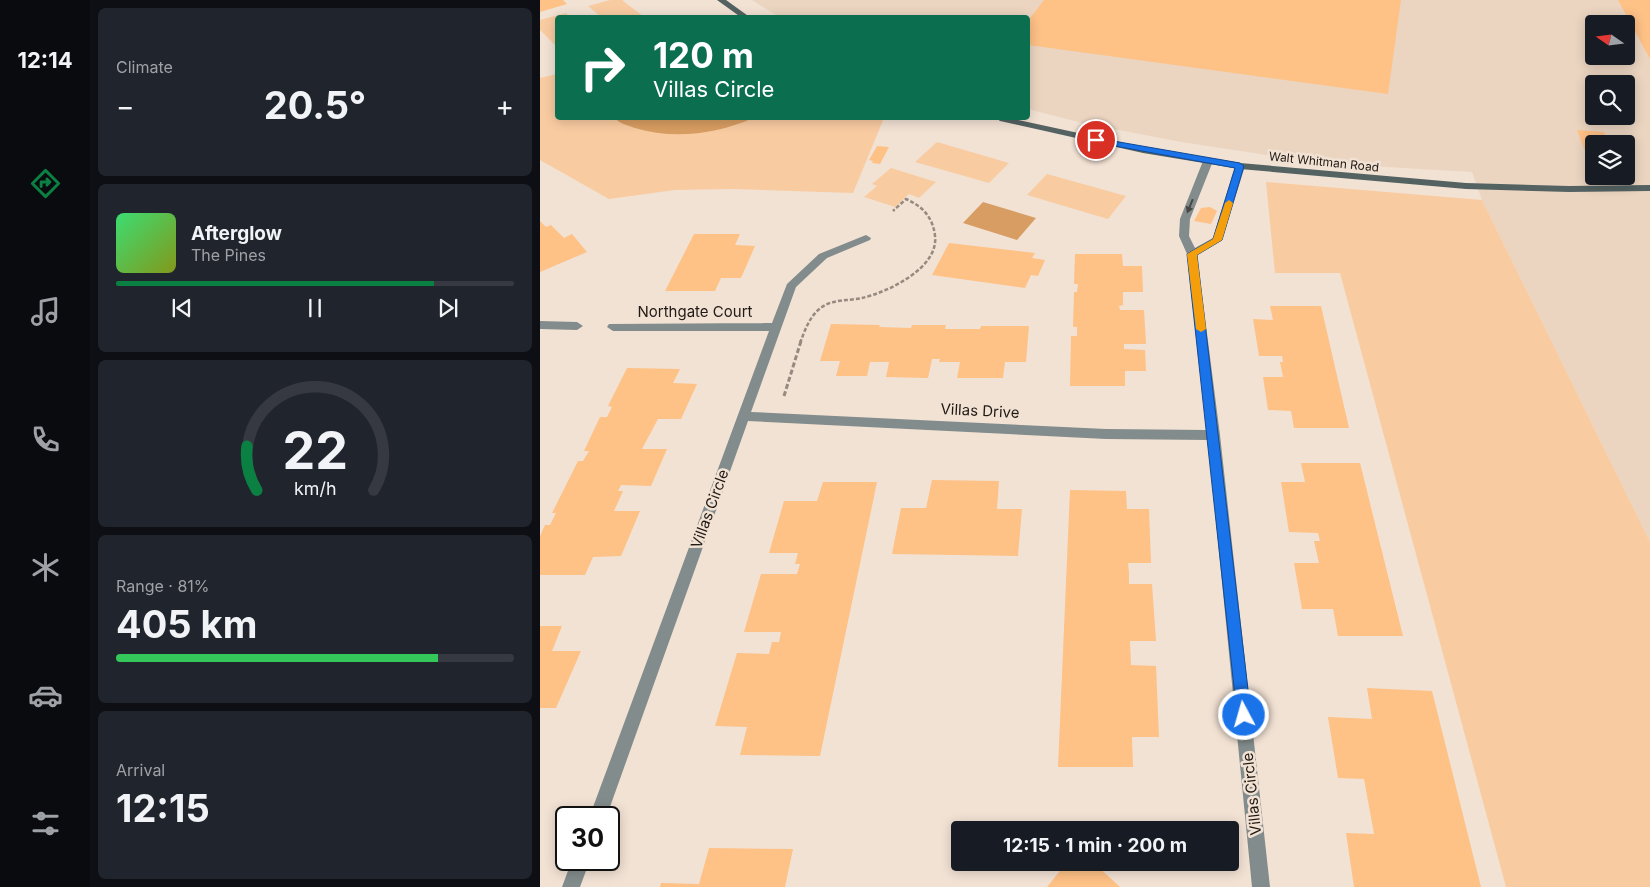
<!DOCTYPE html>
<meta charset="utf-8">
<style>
:root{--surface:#171b24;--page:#20242c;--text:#f1f3f6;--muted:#9ea1a6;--line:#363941;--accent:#0b8043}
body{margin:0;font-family:Inter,sans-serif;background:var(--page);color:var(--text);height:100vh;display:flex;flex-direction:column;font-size:19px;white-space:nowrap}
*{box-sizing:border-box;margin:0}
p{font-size:16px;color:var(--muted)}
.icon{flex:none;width:28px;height:28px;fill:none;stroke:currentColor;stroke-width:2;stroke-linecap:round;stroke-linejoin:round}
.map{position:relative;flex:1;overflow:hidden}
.side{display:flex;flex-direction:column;gap:8px;padding:8px;background:#0d0f14;width:450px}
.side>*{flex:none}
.hud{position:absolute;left:15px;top:15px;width:475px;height:105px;border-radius:5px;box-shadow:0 2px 12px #0003;background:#0b6e4f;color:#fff;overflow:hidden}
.needle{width:32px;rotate:284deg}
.controls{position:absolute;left:1045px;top:15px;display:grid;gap:10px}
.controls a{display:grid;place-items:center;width:50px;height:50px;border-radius:5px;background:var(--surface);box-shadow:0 2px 12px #0003;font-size:25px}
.speed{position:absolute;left:15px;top:806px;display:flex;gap:10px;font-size:25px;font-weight:700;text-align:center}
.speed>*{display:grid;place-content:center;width:65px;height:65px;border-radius:50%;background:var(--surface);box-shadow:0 2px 12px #0003;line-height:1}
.speed .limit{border:2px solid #111;border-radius:8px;background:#fff;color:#111}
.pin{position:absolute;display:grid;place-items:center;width:42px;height:42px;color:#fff;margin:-21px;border:2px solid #fff;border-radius:50%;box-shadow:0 1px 5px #0007}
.me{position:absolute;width:55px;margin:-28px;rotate:354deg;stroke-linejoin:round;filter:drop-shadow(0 0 4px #0008)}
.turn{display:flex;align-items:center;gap:18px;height:105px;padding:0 15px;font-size:22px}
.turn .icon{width:65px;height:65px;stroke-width:2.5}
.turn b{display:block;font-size:35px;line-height:42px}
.big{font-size:38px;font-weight:700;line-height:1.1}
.side .tile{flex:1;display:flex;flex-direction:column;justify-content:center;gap:8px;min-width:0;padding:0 18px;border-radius:8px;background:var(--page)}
.side .dial{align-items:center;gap:0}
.dial svg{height:130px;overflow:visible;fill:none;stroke:var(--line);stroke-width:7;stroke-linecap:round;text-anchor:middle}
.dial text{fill:var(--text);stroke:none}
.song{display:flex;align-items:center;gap:15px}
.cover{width:60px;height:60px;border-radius:8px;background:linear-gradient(135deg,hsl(140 70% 55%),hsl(70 70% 35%))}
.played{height:5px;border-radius:2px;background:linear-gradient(90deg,var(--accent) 80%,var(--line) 80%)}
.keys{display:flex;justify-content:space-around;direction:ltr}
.heat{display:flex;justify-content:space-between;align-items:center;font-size:28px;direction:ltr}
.charge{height:8px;border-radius:4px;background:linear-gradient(90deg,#34c759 81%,var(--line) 0)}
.trip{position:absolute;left:411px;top:821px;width:288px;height:50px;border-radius:5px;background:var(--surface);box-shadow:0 2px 12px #0003;font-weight:700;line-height:50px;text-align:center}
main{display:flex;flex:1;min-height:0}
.tab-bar{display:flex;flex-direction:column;width:90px;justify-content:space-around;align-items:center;background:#090b0e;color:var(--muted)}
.tab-bar .icon{width:35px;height:35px}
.tab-bar .on{color:var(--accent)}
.tab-bar b{font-size:22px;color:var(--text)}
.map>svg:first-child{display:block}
</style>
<main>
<nav class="tab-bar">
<b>12:14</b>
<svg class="icon on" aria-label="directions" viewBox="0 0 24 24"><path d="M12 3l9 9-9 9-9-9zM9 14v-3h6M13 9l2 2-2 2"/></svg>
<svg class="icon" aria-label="music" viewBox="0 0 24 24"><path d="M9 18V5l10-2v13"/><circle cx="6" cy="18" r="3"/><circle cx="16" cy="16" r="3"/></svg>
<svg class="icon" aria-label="phone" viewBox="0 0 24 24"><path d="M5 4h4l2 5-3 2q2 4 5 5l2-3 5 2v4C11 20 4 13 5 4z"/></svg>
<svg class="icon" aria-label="climate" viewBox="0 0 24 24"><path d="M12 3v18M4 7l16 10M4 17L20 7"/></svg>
<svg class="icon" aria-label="car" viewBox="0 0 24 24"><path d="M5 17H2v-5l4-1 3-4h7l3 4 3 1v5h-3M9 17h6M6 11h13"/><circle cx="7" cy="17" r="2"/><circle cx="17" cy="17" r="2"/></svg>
<svg class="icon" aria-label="filters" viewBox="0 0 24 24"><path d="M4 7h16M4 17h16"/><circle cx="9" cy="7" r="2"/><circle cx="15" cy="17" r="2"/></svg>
</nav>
<section class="side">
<div class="tile"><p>Climate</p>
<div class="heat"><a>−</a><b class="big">20.5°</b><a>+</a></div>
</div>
<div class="tile">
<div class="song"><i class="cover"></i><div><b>Afterglow</b><p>The Pines</p></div></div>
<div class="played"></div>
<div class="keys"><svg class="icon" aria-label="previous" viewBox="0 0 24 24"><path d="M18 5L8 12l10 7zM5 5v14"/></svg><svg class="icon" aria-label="pause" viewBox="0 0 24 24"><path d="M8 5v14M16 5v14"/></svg><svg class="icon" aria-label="next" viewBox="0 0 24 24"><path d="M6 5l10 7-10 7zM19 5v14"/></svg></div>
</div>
<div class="tile dial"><svg viewBox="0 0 100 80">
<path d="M14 69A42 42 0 1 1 86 69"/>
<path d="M14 69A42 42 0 0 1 8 42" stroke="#0b8043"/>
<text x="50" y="56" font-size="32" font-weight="700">22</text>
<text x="50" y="72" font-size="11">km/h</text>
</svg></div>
<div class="tile"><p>Range · 81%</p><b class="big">405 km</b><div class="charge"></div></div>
<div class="tile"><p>Arrival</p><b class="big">12:15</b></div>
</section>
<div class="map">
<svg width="1110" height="887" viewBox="0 0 1110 887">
<rect width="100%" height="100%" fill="#f2e2d4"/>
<path fill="#ebd5c1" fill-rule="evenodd" d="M212,0H1110V542L942,200L932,172L846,167L746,158L641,142L542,123L488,109V18L239,17ZM1054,24H1086V56H1054ZM1054,84H1086V116H1054ZM1054,144H1086V176H1054Z"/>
<path fill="#f9cba1" d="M70,0H82L104,17H61L48,6Z
M26,13L30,17L18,18L17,47L0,30V20Z
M17,74L18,118H344L313,193L192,189L135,190L69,199L0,160V78Z
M397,142L469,163L449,183L375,162Z
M351,168L396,182L379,198L369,194L355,207L324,197L337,186L332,184Z
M507,174L586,196L568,219L487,195Z
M726,182L942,200L1110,542V887H966L800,273H735Z"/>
<path fill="#d89d62" d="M75,118H213C177,134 134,140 95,128C87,125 80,124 75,118Z
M443,202L496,218L477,240L423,223Z"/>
<path fill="#fec186" d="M0,0H23L27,4L0,12Z
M504,0H861L848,94L488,45V21Z
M1078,0H1110V59Z
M1037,130L1064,132L1069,144H1054V160L1048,159Z
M337,146L349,147L340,164L332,163L333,161L329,160Z
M670,207L677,211L671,224L654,221L661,208Z
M0,221L6,227L11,225L24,238L32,234L47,252L0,272Z
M154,234H200L195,245L215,246L201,278H181L175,291H125Z
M409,243L495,253L492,258L505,260L498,276L491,275L485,288L392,275Z
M535,254H582L583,266H602L603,292H583V305L579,306L580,310H604L606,344H584V349L605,350L606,371H585V386H530L531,336H537V327H533L534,292H537L538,284H534Z
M730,306H781L809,428H754L751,411L728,410L723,377H743L740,362H743L742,356H719L713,319L733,320Z
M291,324L340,325L339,327L371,328L372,325H406L405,329H440L441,326H489L486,362H465L463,378H417L420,362H399L400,359H392L388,378L346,377L349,362H330L327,376H296L300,361H280Z
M87,368L140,369L133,383L157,384L141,419H118L102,449H127L111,486L81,485L78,491H83L74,511H100L81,556L53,557L45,575H0V536L5,525H10L16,513H12L38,461H43L49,451H44L60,417H67L72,407L68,406Z
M761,463H820L863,636H798L793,609H762L754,563H779L774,541H780L778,533L749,532L741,482H765Z
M392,480L459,481L457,509H482L478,556L352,554L361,508H386Z
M283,482H337L280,756L200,755L207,727L175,726L197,653L229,654L232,642H239L241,632H204L221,574H257L260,564H255L258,553H229L244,501H277Z
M530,490L586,491L587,509H609L611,563H588L589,572V584H612L616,641H590L591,665L616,666L619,737H592L593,767H518Z
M0,626H22L12,651H41L16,708H0Z
M827,688L892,691L941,887H814L806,833L834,834L824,779L798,778L788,717L832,719Z
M169,848L253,849L245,887H120L121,883L159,884Z
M527,862H553L580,887H507Z"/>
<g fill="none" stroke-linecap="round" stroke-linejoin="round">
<path stroke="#968a80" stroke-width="2.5" stroke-dasharray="4 2" stroke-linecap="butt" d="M260,343C265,330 270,315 282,307C293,299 309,301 322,298C348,292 399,268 395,236C393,217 382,206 366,199L353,211"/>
<path stroke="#968a80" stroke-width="3" stroke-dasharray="5 2.5" stroke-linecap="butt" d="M244,396L261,341"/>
<path fill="#838c8c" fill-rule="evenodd" d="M668,158L673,161L650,219L649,236L655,248L673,238L695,166L700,163L705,166L682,240L657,255L680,435L730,887H712L668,440L566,439L208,421L66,818H49L229,331H73L67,327L69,324L232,323L247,284L279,254L326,235L331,238L330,240L287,258L256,287L211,412L566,429L667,430L647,254L639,236L640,219L663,161Z
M0,321L37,322L43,326L37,330L0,329Z
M32,860H50L40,887H22Z"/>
<path fill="#546262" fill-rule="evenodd" d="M177,0H186L211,18H202Z
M456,118H469L603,147L700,163L926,183L1029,186L1110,185V191L1029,192L926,189L700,169L603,153L460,121Z"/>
</g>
<defs><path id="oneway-solid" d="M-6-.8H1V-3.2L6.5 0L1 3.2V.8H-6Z" transform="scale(1.25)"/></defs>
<use fill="#484845" href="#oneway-solid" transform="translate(650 206) rotate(112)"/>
<path fill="#1a73e8" stroke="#114b97" d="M556,138L700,163L704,166L682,240L657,255L711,715L709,720L704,722L699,720L697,715L647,254L673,239L695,168L553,142V139Z"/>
<path fill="#f59e0b" d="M689,200L693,203L682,240L657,255L666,329L661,332L656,329L647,254L673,239L685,203Z"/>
<g text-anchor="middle" stroke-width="5" stroke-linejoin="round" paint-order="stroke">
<g font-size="12" fill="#201a15" stroke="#f2e2d4">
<text transform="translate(784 162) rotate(6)" y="4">Walt Whitman Road</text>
</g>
<g font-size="15" fill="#201a15" stroke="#f2e2d4">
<text x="155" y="317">Northgate Court</text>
<text transform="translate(440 411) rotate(3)" y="5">Villas Drive</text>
<text transform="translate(170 509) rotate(-70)" y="5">Villas Circle</text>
<text transform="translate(712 794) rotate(-96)" y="5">Villas Circle</text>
</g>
</g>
</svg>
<div class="controls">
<a><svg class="needle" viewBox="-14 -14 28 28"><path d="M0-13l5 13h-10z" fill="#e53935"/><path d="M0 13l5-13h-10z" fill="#9ea1a6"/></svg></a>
<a><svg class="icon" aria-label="search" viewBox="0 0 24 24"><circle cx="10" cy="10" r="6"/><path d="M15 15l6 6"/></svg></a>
<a><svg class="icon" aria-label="layers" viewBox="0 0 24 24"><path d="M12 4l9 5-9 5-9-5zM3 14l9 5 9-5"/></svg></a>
</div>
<div class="speed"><div class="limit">30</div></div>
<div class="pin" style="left:556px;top:140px;background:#d93025"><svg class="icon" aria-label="arrive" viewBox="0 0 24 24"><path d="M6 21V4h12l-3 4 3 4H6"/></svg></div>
<svg class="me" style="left:704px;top:715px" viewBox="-20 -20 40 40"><circle r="17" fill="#1a73e8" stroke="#fff" stroke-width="3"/><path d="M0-11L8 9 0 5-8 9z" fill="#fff"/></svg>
<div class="trip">12:15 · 1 min · 200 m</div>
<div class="hud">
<div class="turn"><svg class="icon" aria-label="right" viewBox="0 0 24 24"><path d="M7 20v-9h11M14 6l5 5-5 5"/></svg><div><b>120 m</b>Villas Circle</div></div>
</div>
</div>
</main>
